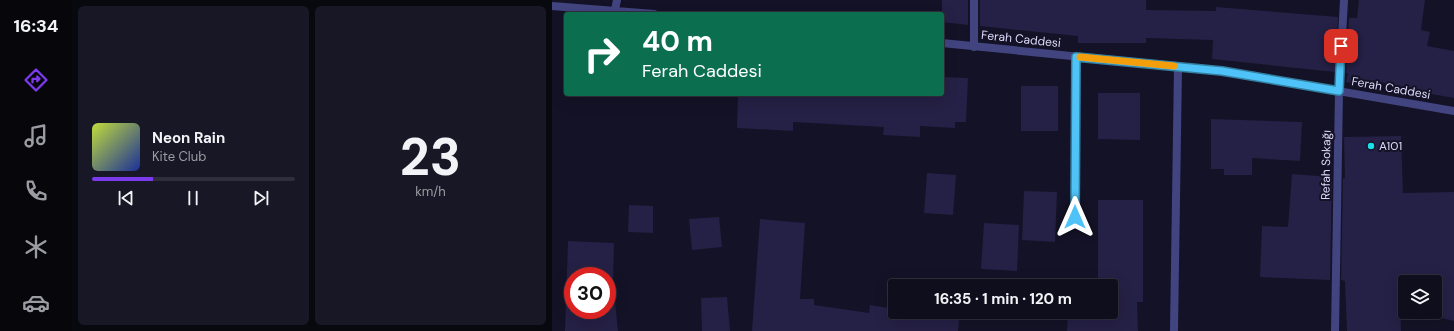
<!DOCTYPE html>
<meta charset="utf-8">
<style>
:root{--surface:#0f0e1c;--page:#181725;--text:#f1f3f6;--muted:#9b9ca3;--line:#2f2e3b;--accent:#7c3aed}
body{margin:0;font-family:"DM Sans",sans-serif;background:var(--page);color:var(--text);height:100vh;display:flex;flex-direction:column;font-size:15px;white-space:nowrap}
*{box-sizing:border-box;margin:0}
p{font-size:13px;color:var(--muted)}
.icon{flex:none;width:22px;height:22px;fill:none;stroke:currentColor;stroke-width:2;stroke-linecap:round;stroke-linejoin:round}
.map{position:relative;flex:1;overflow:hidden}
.panel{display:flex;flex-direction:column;gap:6px;padding:6px;background:#08080f;width:480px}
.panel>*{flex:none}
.hud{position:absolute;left:12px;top:12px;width:380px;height:84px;border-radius:4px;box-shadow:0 4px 16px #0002,0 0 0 1px var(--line);background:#0b6e4f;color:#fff;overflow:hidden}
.controls{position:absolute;left:846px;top:275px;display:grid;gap:8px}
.controls a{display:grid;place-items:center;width:44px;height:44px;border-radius:4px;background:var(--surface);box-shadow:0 4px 16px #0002,0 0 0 1px var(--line);font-size:20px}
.speed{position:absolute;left:12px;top:267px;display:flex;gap:8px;font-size:20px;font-weight:700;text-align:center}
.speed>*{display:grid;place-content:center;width:52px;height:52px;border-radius:50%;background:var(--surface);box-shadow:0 4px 16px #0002,0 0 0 1px var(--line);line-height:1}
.speed .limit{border:6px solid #d22;background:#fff;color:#111}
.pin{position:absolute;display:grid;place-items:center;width:34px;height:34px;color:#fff;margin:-17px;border-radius:8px;box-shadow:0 2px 6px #0006}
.me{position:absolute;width:44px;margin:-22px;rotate:0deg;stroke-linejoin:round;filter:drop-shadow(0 0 3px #0008)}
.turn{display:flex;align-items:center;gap:14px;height:84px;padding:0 12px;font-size:18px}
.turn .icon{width:52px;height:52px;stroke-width:2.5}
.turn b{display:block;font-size:28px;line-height:34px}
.panel .widget{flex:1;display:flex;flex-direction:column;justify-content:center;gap:6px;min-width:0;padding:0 14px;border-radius:6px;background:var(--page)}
.panel .dial{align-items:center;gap:0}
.dial b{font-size:52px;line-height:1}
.song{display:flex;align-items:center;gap:12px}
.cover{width:48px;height:48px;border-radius:6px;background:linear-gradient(135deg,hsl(70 70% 55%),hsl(230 70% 35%))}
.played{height:4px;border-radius:2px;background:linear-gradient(90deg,var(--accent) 30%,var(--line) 30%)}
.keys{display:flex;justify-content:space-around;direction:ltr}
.panel .tiles{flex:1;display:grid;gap:6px;grid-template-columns:repeat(2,1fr)}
.trip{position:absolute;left:336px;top:279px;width:230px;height:40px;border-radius:4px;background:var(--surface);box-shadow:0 4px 16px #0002,0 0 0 1px var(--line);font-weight:700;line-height:40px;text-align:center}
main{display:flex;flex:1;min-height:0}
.tabs{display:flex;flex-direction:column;width:72px;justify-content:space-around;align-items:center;background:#06060b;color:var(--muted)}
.tabs .icon{width:28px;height:28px}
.tabs .selected{color:var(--accent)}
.tabs b{font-size:18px;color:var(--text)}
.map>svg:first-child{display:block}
</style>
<main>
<nav class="tabs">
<b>16:34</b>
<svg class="icon selected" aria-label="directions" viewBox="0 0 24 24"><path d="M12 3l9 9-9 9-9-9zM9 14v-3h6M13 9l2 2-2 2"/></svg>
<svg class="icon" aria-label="music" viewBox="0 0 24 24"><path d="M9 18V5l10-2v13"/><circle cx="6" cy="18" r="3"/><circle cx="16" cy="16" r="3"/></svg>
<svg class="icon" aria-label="phone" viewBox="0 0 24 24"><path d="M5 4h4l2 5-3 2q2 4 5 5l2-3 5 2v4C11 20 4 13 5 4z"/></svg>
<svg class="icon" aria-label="climate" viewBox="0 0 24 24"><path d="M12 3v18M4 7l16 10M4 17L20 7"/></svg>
<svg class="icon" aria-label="car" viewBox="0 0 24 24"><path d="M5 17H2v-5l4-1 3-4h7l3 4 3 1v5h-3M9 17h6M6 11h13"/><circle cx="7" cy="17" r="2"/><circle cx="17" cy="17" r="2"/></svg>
</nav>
<section class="panel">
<div class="tiles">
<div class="widget">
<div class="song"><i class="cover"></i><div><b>Neon Rain</b><p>Kite Club</p></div></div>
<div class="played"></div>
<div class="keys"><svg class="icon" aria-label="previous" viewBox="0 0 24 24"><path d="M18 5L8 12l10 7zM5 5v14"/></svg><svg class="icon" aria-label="pause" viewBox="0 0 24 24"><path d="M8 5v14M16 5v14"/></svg><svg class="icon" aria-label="next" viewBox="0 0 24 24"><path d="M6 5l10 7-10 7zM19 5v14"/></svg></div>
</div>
<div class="widget dial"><b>23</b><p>km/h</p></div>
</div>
</section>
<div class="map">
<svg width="902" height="331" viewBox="0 0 902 331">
<rect width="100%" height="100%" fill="#141226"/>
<path fill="#252045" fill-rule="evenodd" d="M390,0H416V25L390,22Z
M428,0H594V10L664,11V7L786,17L783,72L660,59L661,40L594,38V43H526V36L428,26Z
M807,0H873L869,30L878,32L875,46L902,51V98L868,92V91L828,82L827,88L794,82L796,73H794L797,18H805Z
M390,77L416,78L414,122H403V128L368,126V137L331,135L332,127L241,122V131L185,128L186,94H390Z
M469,86H506V131H469Z
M546,93H588V140L546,139Z
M659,119L750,122L748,161L700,158V175H672V169H659Z
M849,136L851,193L902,192V321L868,312H883V282H853V308L848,306L849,331H795L793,281L789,280L791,178H793L792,137Z
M375,173L404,175L401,215L372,213Z
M740,174L780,177L778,280L708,277L710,226L736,227Z
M472,191L505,192L503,242L470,240Z
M546,200H591V302H585L586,331H515L516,312H559V286H546Z
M77,205L101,206V233L76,232Z
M167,217L170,247L140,250L137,219Z
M208,219L253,223L248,299H262V305L317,313L318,305L343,309V312H359L407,320L406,331H200Z
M432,223L467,225L465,271L429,269Z
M16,241L62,243L61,282L66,331H13ZM21,276H55V310H21Z
M175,297L178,331H150L149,298Z"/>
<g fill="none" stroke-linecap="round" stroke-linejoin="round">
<path stroke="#424480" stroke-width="8" d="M422,0V47
M0,6L102,14
M63,10L65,0
M390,43L670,71L902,111
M523,217L524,57
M622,330L626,67
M783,331L787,91L792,0"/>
</g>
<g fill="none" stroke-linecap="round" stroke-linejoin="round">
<defs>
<path id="route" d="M523,217L524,57L670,71L787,91L789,46"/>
</defs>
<use href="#route" stroke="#337fa1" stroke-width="10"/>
<use href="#route" stroke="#4fc3f7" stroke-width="7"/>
<path stroke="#f59e0b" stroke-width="7" d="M528,57L622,66"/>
</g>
<circle fill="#1ce0e7" stroke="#141226" stroke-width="1.5" cx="819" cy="146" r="4"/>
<g text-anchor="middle" stroke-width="4" stroke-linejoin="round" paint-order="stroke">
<g font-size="12" fill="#dddbfb" stroke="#141226">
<text transform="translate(469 39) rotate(6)" y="4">Ferah Caddesi</text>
<text transform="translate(839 88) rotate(10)" y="4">Ferah Caddesi</text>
<text transform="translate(774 165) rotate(-89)" y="4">Refah Sokağı</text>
</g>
<g font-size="12" fill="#dddbfb" stroke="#141226" text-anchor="start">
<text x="827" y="150">A101</text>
</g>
</g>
</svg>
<div class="controls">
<a><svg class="icon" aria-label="layers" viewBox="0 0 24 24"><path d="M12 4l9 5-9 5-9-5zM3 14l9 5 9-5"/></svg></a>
</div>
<div class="speed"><div class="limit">30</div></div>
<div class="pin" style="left:789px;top:46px;background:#d93025"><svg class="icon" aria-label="arrive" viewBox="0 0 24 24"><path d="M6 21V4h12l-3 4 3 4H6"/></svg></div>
<svg class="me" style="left:523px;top:217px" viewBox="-20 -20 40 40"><path d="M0-17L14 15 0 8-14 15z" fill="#4fc3f7" stroke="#fff" stroke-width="4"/></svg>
<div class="trip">16:35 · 1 min · 120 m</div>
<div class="hud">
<div class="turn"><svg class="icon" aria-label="right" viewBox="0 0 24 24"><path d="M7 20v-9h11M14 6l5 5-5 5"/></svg><div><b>40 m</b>Ferah Caddesi</div></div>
</div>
</div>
</main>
